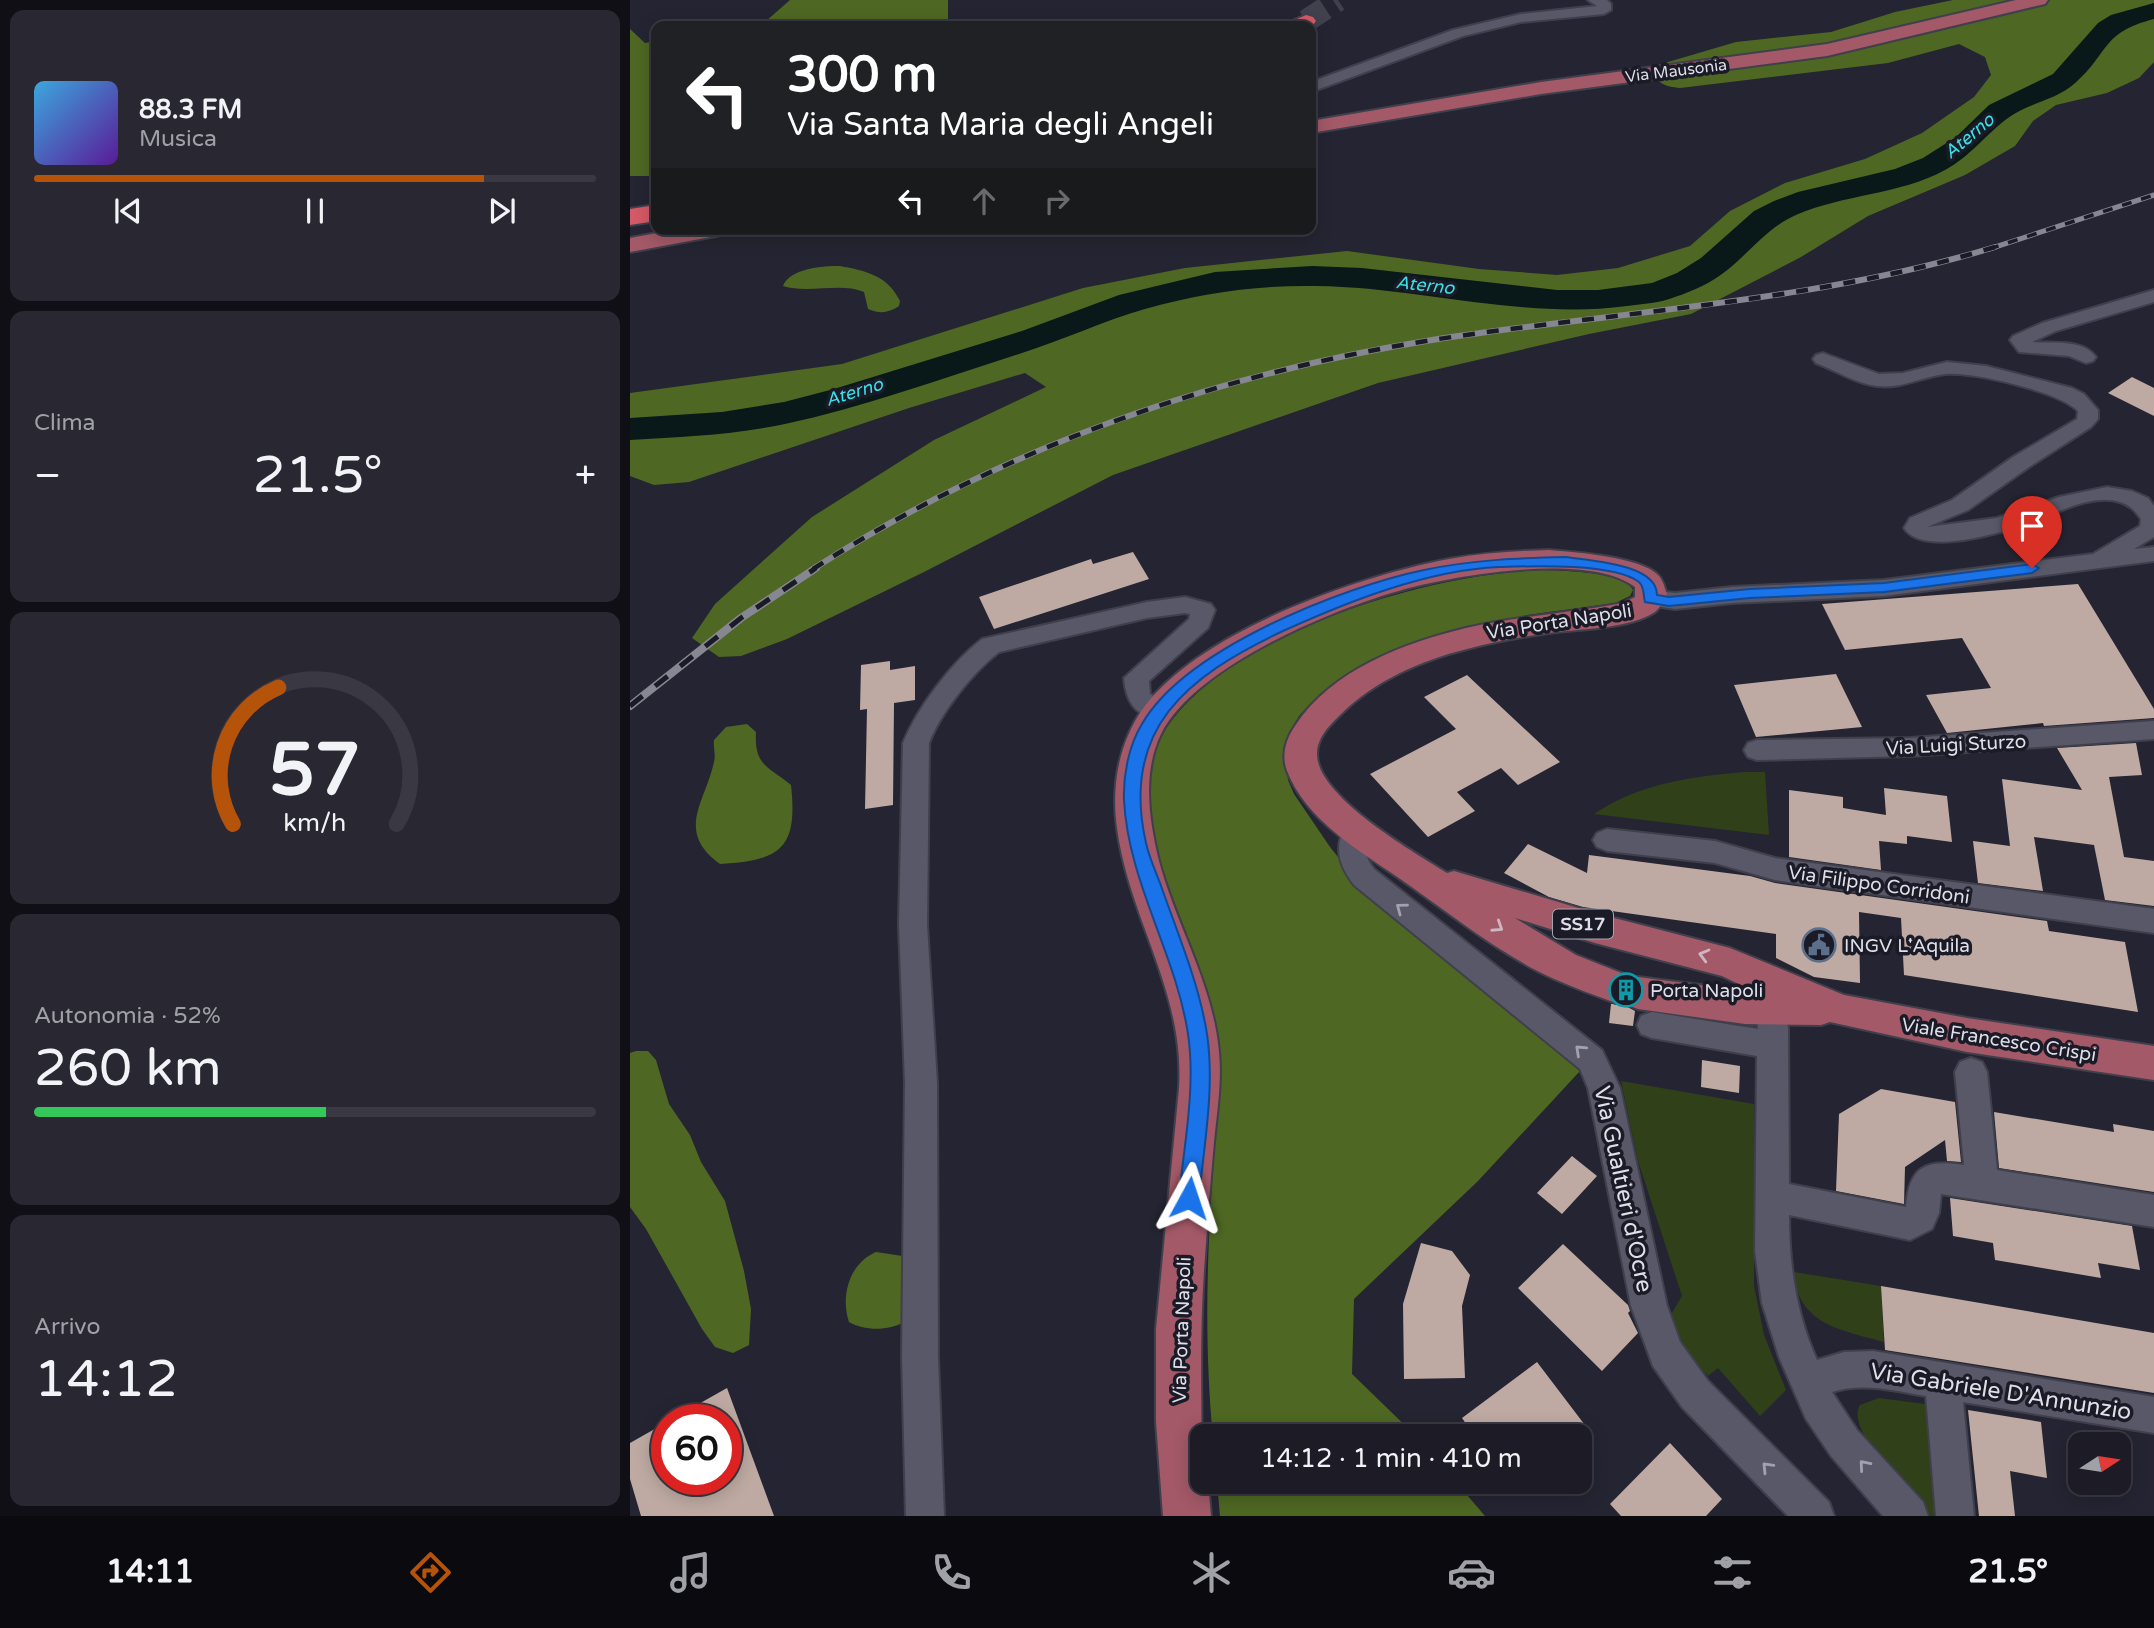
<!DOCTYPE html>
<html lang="it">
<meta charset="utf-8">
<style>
:root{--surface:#1c1b26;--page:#292832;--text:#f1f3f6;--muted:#a0a1a7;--line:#3a3943;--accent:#b45309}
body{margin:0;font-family:"Varela Round",sans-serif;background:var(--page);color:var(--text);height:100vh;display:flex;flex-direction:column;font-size:26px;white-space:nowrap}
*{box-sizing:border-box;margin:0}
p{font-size:23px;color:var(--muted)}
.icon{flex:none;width:38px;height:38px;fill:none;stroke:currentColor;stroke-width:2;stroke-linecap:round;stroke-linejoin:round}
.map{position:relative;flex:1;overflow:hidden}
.sheet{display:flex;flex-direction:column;gap:10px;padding:10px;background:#0f0f15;width:630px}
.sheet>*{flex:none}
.banner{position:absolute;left:21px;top:21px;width:665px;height:214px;border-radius:14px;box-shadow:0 4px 18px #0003,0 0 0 2px var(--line);background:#202124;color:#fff;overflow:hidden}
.needle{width:46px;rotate:78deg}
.buttons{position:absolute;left:1438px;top:1432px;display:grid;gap:14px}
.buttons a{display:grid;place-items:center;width:63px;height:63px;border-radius:14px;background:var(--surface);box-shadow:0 4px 18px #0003,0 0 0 2px var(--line);font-size:35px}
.speed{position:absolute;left:21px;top:1404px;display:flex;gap:14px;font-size:35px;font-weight:700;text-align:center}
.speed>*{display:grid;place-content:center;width:91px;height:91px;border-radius:50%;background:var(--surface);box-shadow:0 4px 18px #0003,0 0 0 2px var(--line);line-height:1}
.speed .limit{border:10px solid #d22;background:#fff;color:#111}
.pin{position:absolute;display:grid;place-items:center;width:60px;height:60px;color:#fff;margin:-72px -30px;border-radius:50% 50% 50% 0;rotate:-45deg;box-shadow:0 0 7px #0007}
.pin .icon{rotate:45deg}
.me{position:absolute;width:77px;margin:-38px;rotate:5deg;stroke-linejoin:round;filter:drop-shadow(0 0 5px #0008)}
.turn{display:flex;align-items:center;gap:24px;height:147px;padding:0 21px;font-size:32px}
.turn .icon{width:91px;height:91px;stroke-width:2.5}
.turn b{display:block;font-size:49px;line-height:60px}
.lanes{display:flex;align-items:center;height:66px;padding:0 21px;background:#0003;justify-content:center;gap:35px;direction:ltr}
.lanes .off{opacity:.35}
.big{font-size:52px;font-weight:600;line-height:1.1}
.sheet .tile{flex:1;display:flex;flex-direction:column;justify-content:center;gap:10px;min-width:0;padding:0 24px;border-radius:14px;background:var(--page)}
.sheet .dial{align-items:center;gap:0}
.dial svg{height:182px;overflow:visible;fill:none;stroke:var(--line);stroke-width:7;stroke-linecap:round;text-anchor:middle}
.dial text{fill:var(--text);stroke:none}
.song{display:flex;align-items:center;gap:21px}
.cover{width:84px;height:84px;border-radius:10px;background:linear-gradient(135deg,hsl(200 70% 55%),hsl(270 70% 35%))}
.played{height:7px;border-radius:4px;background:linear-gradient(90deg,var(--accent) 80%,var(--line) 80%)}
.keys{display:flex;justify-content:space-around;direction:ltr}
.heat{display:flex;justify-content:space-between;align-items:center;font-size:38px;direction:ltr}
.charge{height:10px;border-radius:5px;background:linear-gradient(90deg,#34c759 52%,var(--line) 0)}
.trip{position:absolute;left:560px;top:1424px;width:402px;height:70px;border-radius:14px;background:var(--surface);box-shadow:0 4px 18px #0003,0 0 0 2px var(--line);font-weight:600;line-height:70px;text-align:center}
.tab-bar{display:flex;height:112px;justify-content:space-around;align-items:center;background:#0b0b0f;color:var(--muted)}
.tab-bar .icon{width:49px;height:49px}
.tab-bar .on{color:var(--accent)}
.tab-bar b{font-size:32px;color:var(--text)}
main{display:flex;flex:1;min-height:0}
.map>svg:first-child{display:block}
</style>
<main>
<section class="sheet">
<div class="tile">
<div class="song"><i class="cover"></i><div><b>88.3 FM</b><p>Musica</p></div></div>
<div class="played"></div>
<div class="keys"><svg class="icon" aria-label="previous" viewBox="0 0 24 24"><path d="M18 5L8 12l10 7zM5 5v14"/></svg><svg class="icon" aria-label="pause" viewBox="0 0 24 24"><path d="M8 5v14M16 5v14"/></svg><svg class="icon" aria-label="next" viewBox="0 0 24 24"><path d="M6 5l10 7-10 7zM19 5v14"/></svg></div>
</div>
<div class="tile"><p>Clima</p>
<div class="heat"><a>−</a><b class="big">21.5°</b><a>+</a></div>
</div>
<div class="tile dial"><svg viewBox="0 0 100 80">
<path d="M14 69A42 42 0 1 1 86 69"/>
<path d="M14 69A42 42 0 0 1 34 9" stroke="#b45309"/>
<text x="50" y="56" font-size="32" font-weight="700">57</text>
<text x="50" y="72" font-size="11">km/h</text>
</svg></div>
<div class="tile"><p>Autonomia · 52%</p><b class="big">260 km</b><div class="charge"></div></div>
<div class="tile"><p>Arrivo</p><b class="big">14:12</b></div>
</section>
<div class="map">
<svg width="1524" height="1516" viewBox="0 0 1524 1516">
<rect width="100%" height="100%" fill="#252432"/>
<path fill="#304018" d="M1114,772H1135L1139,835L964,814C1010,783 1060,777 1114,772Z
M991,1081L1124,1104V1286L1134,1335L1156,1390L1130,1416L1088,1368L1078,1376L1051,1345L1040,1316L1052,1296L1008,1161Z
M1164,1272L1251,1286L1254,1342C1212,1330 1167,1325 1164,1272Z
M1249,1398L1295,1404L1305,1516H1301C1283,1496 1214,1431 1230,1405Z"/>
<path fill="#4e6823" d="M160,0H318V26H106L136,21Z
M1323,0H1524V62L1509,78L1477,93L1426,105L1403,121L1385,146L1335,175L1238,216L1171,257L1061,314L959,334L748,383L483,475L294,572L157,639L111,656L89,657L62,638L85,604L182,517L304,440L416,387L395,373L279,408L59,482L24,485L0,476V393L212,364L453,288L555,268L717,251L849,269L927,275L988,268L1060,246L1100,211L1155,183L1235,159L1292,133L1344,97L1361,75L1355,57L1329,44L1258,63L1050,88C1035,86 1027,85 1024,69L1038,62L1106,42L1201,32L1265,12Z
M0,29L15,43L26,41V176H0Z
M210,266C236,271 257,275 270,301L269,306C259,313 249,314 238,309L234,292C211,282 178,294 153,286C160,268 193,266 210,266Z
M913,570C932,571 994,571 1003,590L1000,596L985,603L897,615L826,631L707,684L681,703L669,716L660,731L655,748L658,780L664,794L700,847L740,897L924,1046L950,1071L848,1181L724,1299L722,1374L787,1437H583C576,1367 576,1289 580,1219C583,1154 589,1089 584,1024C582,1004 574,983 568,963C549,911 524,862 520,805C518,777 523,746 540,723C608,630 802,573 913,570Z
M117,724L126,732C124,766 138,766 161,785C168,848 151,861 90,864C45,831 75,803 84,762C86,755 83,747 84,740L96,727Z
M6,1051H18L26,1060L39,1104L60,1135L71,1162L95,1201L114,1271L121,1309L119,1345L103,1353L85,1347L72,1329L16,1229L0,1207V1053Z
M246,1252L279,1257L274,1322C259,1331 234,1331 219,1322C210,1295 220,1263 246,1252Z
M587,1482H826L855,1516H590Z"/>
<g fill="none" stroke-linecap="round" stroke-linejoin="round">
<path fill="#091818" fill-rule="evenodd" d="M1524,3V19C1470,33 1480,53 1444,84C1426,100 1398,103 1378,118C1356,134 1341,156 1315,170C1269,195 1214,194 1166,215C1138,227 1120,252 1096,271C1081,283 1063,291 1045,297C1030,303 1013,304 997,306C893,320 789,287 686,286C628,285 571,293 515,309C473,321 433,340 392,353C313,378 235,407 155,424C104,435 52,437 0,440V418L92,412L154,402L204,389L392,331L489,295L585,272L682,266L732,268L927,290H968L1022,283L1047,273L1071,258L1124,211L1144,201L1168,192L1265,169L1293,158L1326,137L1359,105L1423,74L1468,23L1481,15Z"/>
</g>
<path fill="#beaaa3" d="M1502,377L1524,388V416L1478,393Z
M503,552L519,579L364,629L349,597L461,559L463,564Z
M1448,584L1524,709V718L1414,726L1413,723L1317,733L1296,695L1361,688L1332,638L1215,650L1192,604Z
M260,661V670L285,666V700L264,703L263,805L235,809L237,709L230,710L231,665Z
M1206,674L1232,727L1126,737L1104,685Z
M837,675L930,762L888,785L871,768L827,792L845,811L798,837L740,774L826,729L794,697Z
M1506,743L1512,775L1479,777L1494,857L1524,861V906L1475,900L1464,845L1404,837L1413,891L1348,883L1343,841L1380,846L1372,779L1452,790L1427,748Z
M1254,788L1317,796L1322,842L1277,836V844L1249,841L1251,870L1159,857V790L1213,797V808L1256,815Z
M898,844L957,873L959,855L1120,876L1145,883L1417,921L1419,931L1495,942L1508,1012L1274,975L1271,918L1229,912L1230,983L1184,977L1146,958V934L953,907L919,897L874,873Z
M981,1004H992L1005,1011L1003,1026L979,1023Z
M1072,1060L1110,1066L1109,1093L1071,1087Z
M1251,1089L1325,1102L1331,1162L1317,1161L1315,1140L1275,1167L1274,1204L1206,1191L1209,1114Z
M1364,1112L1484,1132L1483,1124L1524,1131V1192L1369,1168Z
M942,1156L967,1176L932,1214L907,1193Z
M1320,1198L1502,1226L1510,1270L1468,1263L1471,1278L1365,1260L1363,1243L1323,1236Z
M791,1243L822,1251L840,1275L832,1306L835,1378L774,1379L773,1304Z
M933,1244L998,1305L1000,1311L998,1313L1008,1333L972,1371L888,1288Z
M1251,1286L1524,1333V1393L1255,1350Z
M907,1362L964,1437H845L832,1418Z
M97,1388L144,1516H11L0,1479V1443L37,1422V1479H96V1419H42Z
M1338,1410L1411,1422L1417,1478L1380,1471L1385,1516H1349Z
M1040,1443L1092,1499L1076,1516H991L980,1504Z"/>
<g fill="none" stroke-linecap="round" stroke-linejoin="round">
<path stroke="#41404d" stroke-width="23" stroke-dasharray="23 11" stroke-linecap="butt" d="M676,21L708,0"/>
<defs>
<path id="minor" d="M958,0H977L981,4V10L974,14L891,22L833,36L681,92V82L823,30L891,14L967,6Z
M1524,290V302L1426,331L1402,342C1422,344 1452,338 1466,357L1463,361L1456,363L1439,356L1389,352L1380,340L1383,336L1412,323Z
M1193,353L1249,374L1273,373L1317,362L1356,366L1442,388L1454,394L1468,410V419L1461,427L1399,467L1338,510L1297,527L1367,518L1429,497L1477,487L1502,491L1518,498L1524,506V537L1504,549L1524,547V561L1254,596L1102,603L1045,609L1012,604L1008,598L1012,592L1020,590L1045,593L1102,587L1254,580L1463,554L1510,526L1511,519C1505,511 1500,505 1490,502C1459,492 1421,517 1392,526C1364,534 1292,556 1274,528L1280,518L1322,500L1383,457L1447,419L1448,411C1430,392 1342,371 1315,374C1292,377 1271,389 1247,386C1227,384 1205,370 1186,363L1183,359L1186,355Z
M555,597L581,604L585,610L578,628L519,681L520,694L539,703L543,709L539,715C510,724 496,704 494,678L559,619L560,614L555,613L517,618L369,652C343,672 311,712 299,743L297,925L307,1083L308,1357L314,1516H276L272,1357L275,1083L269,925L273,743C288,707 321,663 352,639L517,602Z
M1524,721V739L1280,756L1127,760L1118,757L1114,750L1118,743L1127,740L1280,738Z
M726,821L736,824L740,831C734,845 734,857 744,869L972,1050L990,1088L1037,1306L1050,1342L1078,1381L1199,1502L1204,1516H1158L1052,1407L1023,1366L1001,1306L958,1088L950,1069L724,885C708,864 704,847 716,824Z
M977,829L1085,841L1145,858L1524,909V933L1145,880L1085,863L977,851L967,847L963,840L967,833Z
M1139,975L1150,979L1154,988L1158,1028L1159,1184L1276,1207C1279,1167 1295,1159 1334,1165L1325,1072L1330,1062L1341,1058L1352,1062L1357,1072L1367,1170L1524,1195V1227L1311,1194L1309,1213L1302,1229L1280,1240L1159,1215C1159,1264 1166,1314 1187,1360L1214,1352L1243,1351L1524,1397V1433L1333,1402L1344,1516H1306L1296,1396C1265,1391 1233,1382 1202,1392L1227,1430L1293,1502L1298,1516H1253L1201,1456L1176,1419L1149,1357L1132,1303L1125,1251L1127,1056L1022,1038L1011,1034L1007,1025L1011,1016L1022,1012L1128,1029L1124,988L1128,979Z"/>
<path id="major" d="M1386,0H1418L1415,4L1197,56L911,94L681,133V121L911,82L1197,44Z
M48,229H97L94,234L86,236L0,252V238Z
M919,550C944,552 1011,557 1028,575C1033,580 1035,588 1037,595C1033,601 1030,608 1025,612C1001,628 954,629 926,632C896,636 866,641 837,649C792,660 744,681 711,714C700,725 687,737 687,754C687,797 784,852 817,873L824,871L965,913L1100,948L1214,995L1337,1018L1524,1046V1080L1337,1052L1200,1022L1191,1025L1115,1024L1008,1009L995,1004L993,1001L986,1003C964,995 942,987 922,978C869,954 814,909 766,876C725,848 676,819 657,771C651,755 656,739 665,726C701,670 774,643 836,628C888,616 941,613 993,603L1005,597V587C959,553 835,574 783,587C711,605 565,665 531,734C512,773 519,820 529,861C546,925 583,984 589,1052C592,1082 587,1112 584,1142C580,1185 577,1228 574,1271C569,1342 572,1413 572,1482H578L581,1516H533L526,1422V1329L549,1088C555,992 499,919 487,828C481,785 489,742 514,707C571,631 728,576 819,559C852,553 885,551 919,550ZM885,918L965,943L1092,976L1125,992L1008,977L1001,979L999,976L946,955Z"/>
<path id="highway" d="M676,15L683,17L686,21L683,25L657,26L660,22Z
M26,205V221L0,225V209Z"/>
</defs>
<use href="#minor" stroke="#403f4c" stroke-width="4"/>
<use href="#major" stroke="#403f4c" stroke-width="4"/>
<use href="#highway" stroke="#403f4c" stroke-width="4"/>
<use href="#minor" fill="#585868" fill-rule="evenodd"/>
<use href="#major" fill="#a35967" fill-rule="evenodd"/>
<use href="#highway" fill="#d55966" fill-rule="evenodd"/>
<defs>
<path id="rail-far2" d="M1359,249L1524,195"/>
<path id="rail-far1" d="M183,569C371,449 582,375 802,340C990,311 1182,303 1365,247"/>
<path id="rail" d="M0,706L111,618L186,568"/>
</defs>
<use href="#rail-far2" stroke="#878793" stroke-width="5"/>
<use href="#rail-far1" stroke="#878793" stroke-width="6"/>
<use href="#rail" stroke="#878793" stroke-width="8"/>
<use href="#rail-far2" stroke="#1b1b28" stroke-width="3.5" stroke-dasharray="10" stroke-linecap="butt"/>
<use href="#rail-far1" stroke="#1b1b28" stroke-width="4.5" stroke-dasharray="12" stroke-linecap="butt"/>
<use href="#rail" stroke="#1b1b28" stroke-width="5" stroke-dasharray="16" stroke-linecap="butt"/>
</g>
<defs><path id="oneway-chevron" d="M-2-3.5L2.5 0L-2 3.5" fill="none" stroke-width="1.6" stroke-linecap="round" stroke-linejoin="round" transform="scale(1.75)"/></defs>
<g stroke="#a2a2af">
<use href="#oneway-chevron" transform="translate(771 908) rotate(-143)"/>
<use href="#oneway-chevron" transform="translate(950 1050) rotate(-137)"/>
<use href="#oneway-chevron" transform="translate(1234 1465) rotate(-131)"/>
<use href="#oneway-chevron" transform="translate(1137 1467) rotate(-134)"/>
</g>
<g stroke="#cdb7c2">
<use href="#oneway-chevron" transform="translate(868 927) rotate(33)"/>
<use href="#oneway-chevron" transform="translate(1074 955) rotate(-165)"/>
</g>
<path fill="#1a73e8" stroke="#114b97" stroke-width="2" d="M936,557C961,561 1027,564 1027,595L1039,597L1120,589L1254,583L1402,564L1409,568L1402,573L1254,592L1120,598L1039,606L1015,602C1013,596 1015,587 1009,582C983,563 902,566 869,567C797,570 717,602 653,631C557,676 490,729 516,843C519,857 525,870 530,883C547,932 569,983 577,1034C585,1088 574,1144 569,1198L566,1204L559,1207L552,1204L549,1198C554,1144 566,1087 558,1034C546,954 498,882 494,800C493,775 499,745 512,724C555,649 712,587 794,570C842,560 888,558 936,557Z"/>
<defs>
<symbol id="civic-ring" viewBox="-11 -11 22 22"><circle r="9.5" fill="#1b1b28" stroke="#5c6f8a" stroke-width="1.5"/><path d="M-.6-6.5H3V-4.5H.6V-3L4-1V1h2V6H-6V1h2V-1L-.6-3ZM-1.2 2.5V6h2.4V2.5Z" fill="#5c6f8a"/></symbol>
<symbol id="building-ring" viewBox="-11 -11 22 22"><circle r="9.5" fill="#1b1b28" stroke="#0f9aa8" stroke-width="1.5"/><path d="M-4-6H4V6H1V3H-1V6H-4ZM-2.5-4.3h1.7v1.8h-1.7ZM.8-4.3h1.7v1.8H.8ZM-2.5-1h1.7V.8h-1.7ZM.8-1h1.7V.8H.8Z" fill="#0f9aa8"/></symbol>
</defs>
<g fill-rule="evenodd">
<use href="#civic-ring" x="1170" y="926" width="38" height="38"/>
<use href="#building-ring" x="977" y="971" width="38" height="38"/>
</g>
<g text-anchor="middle" stroke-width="7" stroke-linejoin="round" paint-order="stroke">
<g font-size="16" fill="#dfdfe9" stroke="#1b1b28">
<text transform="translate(1046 70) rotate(-7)" y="6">Via Mausonia</text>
</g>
<g font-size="18" font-style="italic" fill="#38e0e7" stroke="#1b1b28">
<text transform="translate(1339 136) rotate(-40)" y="6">Aterno</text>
<text transform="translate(795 285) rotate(6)" y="6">Aterno</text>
<text transform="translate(224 392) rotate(-17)" y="6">Aterno</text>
</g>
<rect fill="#1b1b28" stroke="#a4a4af" stroke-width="2" x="923" y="909.5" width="60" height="29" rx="5"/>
<g font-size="18" font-weight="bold" fill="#dfdfe9">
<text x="953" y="930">SS17</text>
</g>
<g font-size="19" fill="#dfdfe9" stroke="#1b1b28">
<text transform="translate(929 621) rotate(-9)" y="7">Via Porta Napoli</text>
<text transform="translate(1326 744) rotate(-3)" y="7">Via Luigi Sturzo</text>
<text transform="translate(1249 884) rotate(8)" y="7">Via Filippo Corridoni</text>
<text transform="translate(1369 1039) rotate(9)" y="7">Viale Francesco Crispi</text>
<text transform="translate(551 1330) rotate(-88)" y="7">Via Porta Napoli</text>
</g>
<g font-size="19" fill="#dfdfe9" stroke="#1b1b28" text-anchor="start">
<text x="1214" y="952">INGV L'Aquila</text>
<text x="1020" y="997">Porta Napoli</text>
</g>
<g font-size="23" fill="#dfdfe9" stroke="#1b1b28">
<text transform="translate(994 1189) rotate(78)" y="8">Via Gualtieri d'Ocre</text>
<text transform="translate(1371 1391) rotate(9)" y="8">Via Gabriele D'Annunzio</text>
</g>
</g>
</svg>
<div class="buttons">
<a><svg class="needle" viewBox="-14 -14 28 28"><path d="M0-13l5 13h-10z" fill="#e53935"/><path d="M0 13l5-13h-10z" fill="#a0a1a7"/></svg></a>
</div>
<div class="speed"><div class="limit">60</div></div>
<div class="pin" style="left:1402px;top:568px;background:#d93025"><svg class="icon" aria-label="arrive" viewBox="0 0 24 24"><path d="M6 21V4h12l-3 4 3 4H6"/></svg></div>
<svg class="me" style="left:559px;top:1198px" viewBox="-20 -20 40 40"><path d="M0-17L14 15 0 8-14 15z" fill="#1a73e8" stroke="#fff" stroke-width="4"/></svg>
<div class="trip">14:12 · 1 min · 410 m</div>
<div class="banner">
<div class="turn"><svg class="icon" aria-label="left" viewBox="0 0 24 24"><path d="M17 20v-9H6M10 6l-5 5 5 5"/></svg><div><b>300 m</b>Via Santa Maria degli Angeli</div></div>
<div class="lanes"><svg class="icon" aria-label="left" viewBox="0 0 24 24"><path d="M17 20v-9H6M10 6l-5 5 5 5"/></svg><svg class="icon off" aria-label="ahead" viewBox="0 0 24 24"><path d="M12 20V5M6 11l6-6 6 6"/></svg><svg class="icon off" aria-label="right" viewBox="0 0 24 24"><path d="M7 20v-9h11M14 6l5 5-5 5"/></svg></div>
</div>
</div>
</main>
<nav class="tab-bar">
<b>14:11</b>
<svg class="icon on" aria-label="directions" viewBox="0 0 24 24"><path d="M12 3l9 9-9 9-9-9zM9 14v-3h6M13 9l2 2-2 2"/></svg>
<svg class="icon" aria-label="music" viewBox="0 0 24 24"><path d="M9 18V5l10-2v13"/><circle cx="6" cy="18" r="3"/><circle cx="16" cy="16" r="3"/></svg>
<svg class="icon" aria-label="phone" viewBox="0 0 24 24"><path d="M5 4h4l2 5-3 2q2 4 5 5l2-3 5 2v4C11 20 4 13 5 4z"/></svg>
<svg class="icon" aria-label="climate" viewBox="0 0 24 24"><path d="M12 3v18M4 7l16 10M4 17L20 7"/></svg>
<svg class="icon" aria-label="car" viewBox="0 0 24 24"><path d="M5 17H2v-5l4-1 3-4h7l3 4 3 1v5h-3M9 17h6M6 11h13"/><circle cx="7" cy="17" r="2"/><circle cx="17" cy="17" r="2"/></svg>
<svg class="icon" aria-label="filters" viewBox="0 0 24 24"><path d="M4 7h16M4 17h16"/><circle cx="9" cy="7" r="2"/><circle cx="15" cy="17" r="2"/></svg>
<b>21.5°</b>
</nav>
